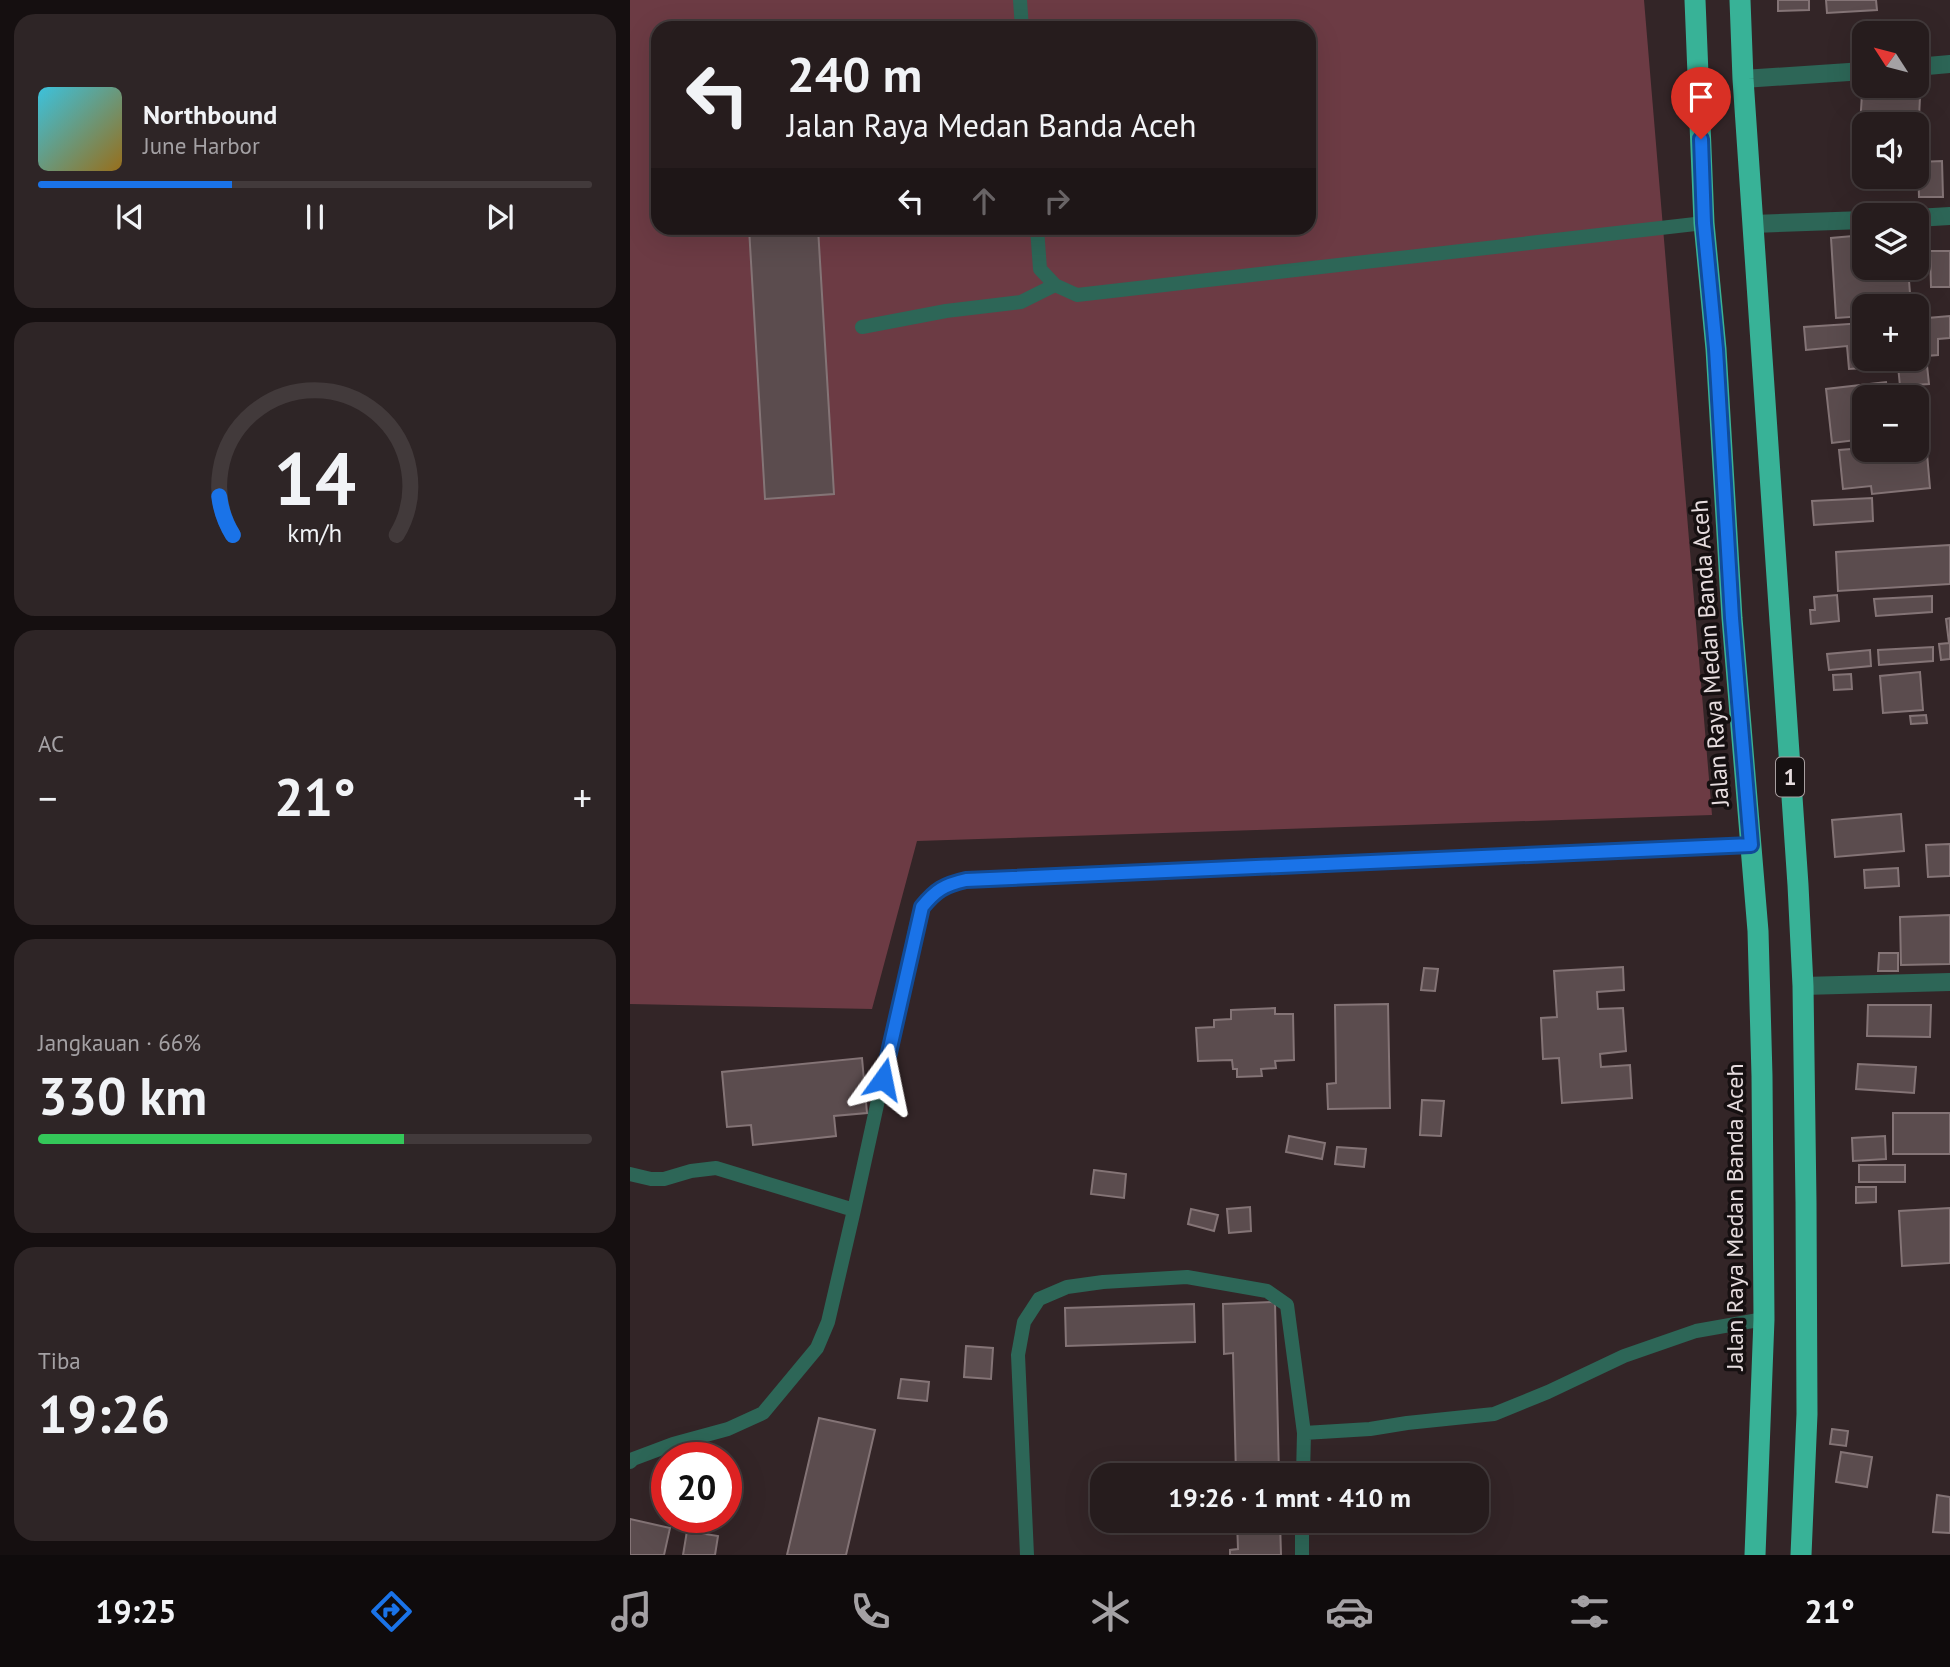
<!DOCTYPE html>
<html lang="id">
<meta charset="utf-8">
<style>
:root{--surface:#261c1d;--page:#2e2526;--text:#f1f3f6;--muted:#a4a1a4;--line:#423a3b;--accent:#1a73e8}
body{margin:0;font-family:"PT Sans",sans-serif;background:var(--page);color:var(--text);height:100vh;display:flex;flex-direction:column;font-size:26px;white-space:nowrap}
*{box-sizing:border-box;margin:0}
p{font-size:23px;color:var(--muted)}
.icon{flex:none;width:38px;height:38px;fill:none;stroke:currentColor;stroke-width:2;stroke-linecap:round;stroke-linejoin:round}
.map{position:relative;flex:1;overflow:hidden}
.panel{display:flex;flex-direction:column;gap:14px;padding:14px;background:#150f10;width:630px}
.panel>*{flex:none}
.banner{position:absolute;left:21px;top:21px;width:665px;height:214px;border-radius:21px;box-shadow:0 7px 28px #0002,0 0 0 2px var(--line);background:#261c1d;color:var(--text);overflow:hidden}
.needle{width:46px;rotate:306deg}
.buttons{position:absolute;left:1222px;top:21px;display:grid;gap:14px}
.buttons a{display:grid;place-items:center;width:77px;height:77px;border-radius:14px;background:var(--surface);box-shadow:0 7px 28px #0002,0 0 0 2px var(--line);font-size:35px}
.speed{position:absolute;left:21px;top:1442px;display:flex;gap:14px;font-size:35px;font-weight:700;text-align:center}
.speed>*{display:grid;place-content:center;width:91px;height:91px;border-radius:50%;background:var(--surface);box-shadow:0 7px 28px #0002,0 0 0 2px var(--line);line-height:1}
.speed .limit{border:10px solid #d22;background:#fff;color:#111}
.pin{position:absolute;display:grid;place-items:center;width:60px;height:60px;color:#fff;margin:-72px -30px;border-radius:50% 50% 50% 0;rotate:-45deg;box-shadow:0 0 7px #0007}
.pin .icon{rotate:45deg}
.me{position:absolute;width:77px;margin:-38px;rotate:12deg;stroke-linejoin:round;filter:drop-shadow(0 0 5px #0008)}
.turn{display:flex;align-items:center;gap:24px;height:147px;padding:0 21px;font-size:32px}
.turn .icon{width:91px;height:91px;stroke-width:2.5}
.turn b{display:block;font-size:49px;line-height:60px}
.lanes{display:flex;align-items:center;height:66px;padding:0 21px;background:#0003;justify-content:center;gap:35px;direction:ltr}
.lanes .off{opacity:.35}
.big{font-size:52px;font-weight:600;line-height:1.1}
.panel .widget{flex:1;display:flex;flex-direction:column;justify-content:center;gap:10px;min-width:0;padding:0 24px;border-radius:21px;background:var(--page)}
.panel .dial{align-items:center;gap:0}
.dial svg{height:182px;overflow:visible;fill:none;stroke:var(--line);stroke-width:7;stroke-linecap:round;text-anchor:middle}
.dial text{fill:var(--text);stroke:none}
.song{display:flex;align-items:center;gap:21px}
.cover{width:84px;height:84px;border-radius:10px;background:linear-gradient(135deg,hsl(190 70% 55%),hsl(40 70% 35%))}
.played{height:7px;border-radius:4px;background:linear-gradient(90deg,var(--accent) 35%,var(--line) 35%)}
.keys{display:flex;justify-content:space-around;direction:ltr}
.heat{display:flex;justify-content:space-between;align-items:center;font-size:38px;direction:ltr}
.charge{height:10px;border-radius:5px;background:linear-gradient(90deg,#34c759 66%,var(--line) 0)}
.trip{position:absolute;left:460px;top:1463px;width:399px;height:70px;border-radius:21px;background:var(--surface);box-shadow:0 7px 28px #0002,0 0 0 2px var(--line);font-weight:600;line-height:70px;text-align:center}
.tab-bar{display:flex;height:112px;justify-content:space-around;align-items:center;background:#0f0b0c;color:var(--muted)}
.tab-bar .icon{width:49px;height:49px}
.tab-bar .current{color:var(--accent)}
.tab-bar b{font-size:32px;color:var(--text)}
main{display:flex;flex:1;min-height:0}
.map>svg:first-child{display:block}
</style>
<main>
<section class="panel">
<div class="widget">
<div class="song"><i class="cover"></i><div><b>Northbound</b><p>June Harbor</p></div></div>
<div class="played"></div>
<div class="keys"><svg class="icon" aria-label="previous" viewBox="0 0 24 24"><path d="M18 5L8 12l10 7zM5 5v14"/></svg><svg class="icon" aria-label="pause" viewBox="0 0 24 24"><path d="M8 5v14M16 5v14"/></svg><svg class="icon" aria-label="next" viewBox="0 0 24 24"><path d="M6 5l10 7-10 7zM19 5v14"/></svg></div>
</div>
<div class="widget dial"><svg viewBox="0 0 100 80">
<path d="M14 69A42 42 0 1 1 86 69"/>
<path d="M14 69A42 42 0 0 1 8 52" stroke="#1a73e8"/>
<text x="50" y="56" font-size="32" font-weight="700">14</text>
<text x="50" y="72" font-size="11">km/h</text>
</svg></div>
<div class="widget"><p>AC</p>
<div class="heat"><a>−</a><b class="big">21°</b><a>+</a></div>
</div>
<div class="widget"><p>Jangkauan · 66%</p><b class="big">330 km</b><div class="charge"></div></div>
<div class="widget"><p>Tiba</p><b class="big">19:26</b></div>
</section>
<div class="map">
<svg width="1320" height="1555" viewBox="0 0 1320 1555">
<rect width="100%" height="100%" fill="#332527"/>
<path fill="#6c3b44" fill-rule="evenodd" d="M0,0H1014L1082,815L287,841L242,1009L0,1004ZM28,28H679V228H28Z"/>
<path fill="#5b4c4e" stroke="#847476" stroke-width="2" d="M1148,0H1179V10L1148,11Z
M1196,0H1246L1247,10L1197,13Z
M1232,94L1290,97L1288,139L1286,138V124H1234V127L1230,126Z
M1312,161L1313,197H1289L1288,162Z
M119,228H188L204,494L135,499Z
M1234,235V268H1278L1281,306H1234V316L1206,318L1201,238Z
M1300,251H1320V287H1301Z
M1320,316V338L1308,339V355L1296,356L1299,384L1270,386L1268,366L1219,369L1217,346L1176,350L1174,327L1234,323V359H1286V319Z
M1256,382L1258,397H1234V439L1202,443L1196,389Z
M1296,442L1300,488L1242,494L1241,486L1213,489L1209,450L1234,448V450H1286V443Z
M1242,498L1243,521L1184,525L1182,501Z
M1320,545V584L1208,591L1206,552Z
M1207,595L1209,621L1181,624L1180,610H1185L1184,597Z
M1302,596V612L1246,616L1244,599Z
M1320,618V659L1311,660L1309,644L1319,643L1316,619Z
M1303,647V661L1249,665L1248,650Z
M1240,650L1241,666L1199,670L1197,654Z
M1290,672L1293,710L1253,713L1250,676Z
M1221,674L1222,689L1204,690L1203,675Z
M1296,715L1297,723L1281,724L1280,716Z
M1271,814L1274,851L1205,857L1202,820Z
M1320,844V876L1298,877L1296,845Z
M1268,868L1269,886L1235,888L1234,870Z
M1320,915V964L1271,965L1270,917Z
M1249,953H1268V971H1248Z
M993,967L994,990L967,992L968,1009L993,1008L996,1051L970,1054L971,1067L1000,1065L1002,1098L932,1103L929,1058L913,1059L911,1018L927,1017L924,971Z
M794,968L808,969L805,991L791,990Z
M758,1004L760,1108L698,1109L697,1084L706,1083L705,1005Z
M1238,1005H1301L1300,1037L1237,1036Z
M645,1008V1014H663L664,1060L645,1061L646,1068L631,1069L632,1076L607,1077V1069H603L602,1060L568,1061L566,1028L584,1027V1020L601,1019V1010Z
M232,1058L237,1113L204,1116L206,1136L123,1145L121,1125L97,1127L92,1072Z
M1228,1064L1286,1067L1284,1093L1226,1089Z
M792,1100L814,1101L811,1136L790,1135Z
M1263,1113H1320V1154H1263Z
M659,1136L695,1143L692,1159L656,1152Z
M1255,1136L1256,1159L1223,1161L1222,1138Z
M707,1147L736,1149L734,1167L705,1164Z
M1229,1165H1275V1182H1229Z
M464,1170L496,1174L494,1198L461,1194Z
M1226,1187H1246V1202L1226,1203Z
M620,1207L621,1231L599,1233L597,1209Z
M1320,1208V1263L1272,1266L1269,1211Z
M561,1209L588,1215L584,1231L558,1224Z
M645,1302L649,1475H606L603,1353L594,1354L593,1304Z
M564,1304L565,1342L436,1346L435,1308Z
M336,1346L363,1348L361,1379L334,1377Z
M271,1379L299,1382L297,1401L268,1398Z
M189,1418L245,1430L216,1555H157Z
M1202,1429L1218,1431L1216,1446L1200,1444Z
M1211,1452L1242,1457L1237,1487L1206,1482Z
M1307,1495L1320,1497V1533L1303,1532Z
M0,1519L40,1528L34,1555H0Z
M607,1521H650L651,1555H600V1550L608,1549Z
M57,1531L88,1536L85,1555H53Z"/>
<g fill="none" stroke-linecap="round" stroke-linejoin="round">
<path stroke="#2d6657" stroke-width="14" d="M390,0L392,28
M407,228L410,269L425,285L447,295L1074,223
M232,327L316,311L391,302L425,285
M0,1174L21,1179H34L61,1171L86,1168L224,1210
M674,1433L740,1429L777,1423L864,1414L918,1392L994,1356L1066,1331L1134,1319
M0,1462L3,1459L43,1444L98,1429L133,1413L187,1348L198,1322L224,1210L287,922C296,895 309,886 336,880L1121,845
M397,1555L388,1355L394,1322L409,1299L437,1287L473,1282L557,1277L637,1291L657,1305L674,1433L673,1475
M672,1555V1521"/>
<path stroke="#2d6657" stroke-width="18" d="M1286,67L1320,64
M1113,79L1234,71
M1286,218L1320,216
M1123,224L1234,220
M1173,986L1320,982"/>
<path stroke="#38b297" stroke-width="21" d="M1065,0L1074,223L1086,349L1102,618L1128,931L1132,1076L1134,1319L1125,1555
M1110,0L1113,79L1168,885L1173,986L1176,1202L1177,1414L1171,1555"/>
</g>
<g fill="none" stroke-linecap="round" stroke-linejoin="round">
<defs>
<path id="route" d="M253,1079L292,907C306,890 314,885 336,880L1121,845L1102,618L1086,349L1074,223L1071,139"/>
</defs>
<use href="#route" stroke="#114b97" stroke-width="18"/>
<use href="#route" stroke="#1a73e8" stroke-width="12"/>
</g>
<g text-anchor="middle" stroke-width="7" stroke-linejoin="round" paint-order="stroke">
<rect fill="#161011" stroke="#a89fa0" stroke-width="2" x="1146" y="757.5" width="28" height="39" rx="5"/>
<g font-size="23" font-weight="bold" fill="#e6dcde">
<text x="1160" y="785">1</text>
</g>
<g font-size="24" fill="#e6dcde" stroke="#161011">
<text transform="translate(1080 653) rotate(-94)" y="8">Jalan Raya Medan Banda Aceh</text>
<text transform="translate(1105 1217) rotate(-90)" y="8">Jalan Raya Medan Banda Aceh</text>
</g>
</g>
</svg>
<div class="buttons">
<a><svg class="needle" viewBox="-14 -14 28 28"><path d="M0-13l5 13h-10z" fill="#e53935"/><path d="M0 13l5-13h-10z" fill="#a4a1a4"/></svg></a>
<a><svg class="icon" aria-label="sound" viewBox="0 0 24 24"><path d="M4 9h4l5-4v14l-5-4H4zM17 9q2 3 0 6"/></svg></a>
<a><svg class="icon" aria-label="layers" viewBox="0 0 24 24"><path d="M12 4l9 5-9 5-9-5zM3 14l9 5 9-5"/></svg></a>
<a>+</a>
<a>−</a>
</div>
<div class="speed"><div class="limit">20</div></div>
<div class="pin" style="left:1071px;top:139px;background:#d93025"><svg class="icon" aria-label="arrive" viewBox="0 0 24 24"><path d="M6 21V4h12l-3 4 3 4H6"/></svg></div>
<svg class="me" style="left:253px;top:1079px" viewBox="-20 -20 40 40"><path d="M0-17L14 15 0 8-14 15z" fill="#1a73e8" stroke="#fff" stroke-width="4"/></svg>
<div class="trip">19:26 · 1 mnt · 410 m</div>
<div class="banner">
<div class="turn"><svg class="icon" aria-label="left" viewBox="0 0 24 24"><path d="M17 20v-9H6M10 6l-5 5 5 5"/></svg><div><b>240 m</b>Jalan Raya Medan Banda Aceh</div></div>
<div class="lanes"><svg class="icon" aria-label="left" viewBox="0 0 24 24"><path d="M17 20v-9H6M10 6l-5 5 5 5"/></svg><svg class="icon off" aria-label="ahead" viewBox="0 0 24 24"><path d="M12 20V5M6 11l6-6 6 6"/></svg><svg class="icon off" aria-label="right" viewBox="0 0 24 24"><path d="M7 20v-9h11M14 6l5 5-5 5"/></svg></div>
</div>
</div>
</main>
<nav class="tab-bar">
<b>19:25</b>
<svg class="icon current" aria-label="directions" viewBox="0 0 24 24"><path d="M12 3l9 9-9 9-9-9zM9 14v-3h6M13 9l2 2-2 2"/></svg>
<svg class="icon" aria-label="music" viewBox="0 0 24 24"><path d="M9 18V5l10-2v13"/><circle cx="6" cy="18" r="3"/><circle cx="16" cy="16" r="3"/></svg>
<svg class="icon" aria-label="phone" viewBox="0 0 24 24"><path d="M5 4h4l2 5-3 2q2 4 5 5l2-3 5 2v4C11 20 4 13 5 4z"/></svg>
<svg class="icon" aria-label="climate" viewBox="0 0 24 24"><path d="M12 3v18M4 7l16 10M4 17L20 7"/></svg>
<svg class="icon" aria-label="car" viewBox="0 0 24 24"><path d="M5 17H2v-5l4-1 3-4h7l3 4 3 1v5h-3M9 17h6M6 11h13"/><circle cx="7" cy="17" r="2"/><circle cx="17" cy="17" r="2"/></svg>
<svg class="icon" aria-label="filters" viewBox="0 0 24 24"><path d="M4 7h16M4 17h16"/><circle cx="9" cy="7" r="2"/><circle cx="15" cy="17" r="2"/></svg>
<b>21°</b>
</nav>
